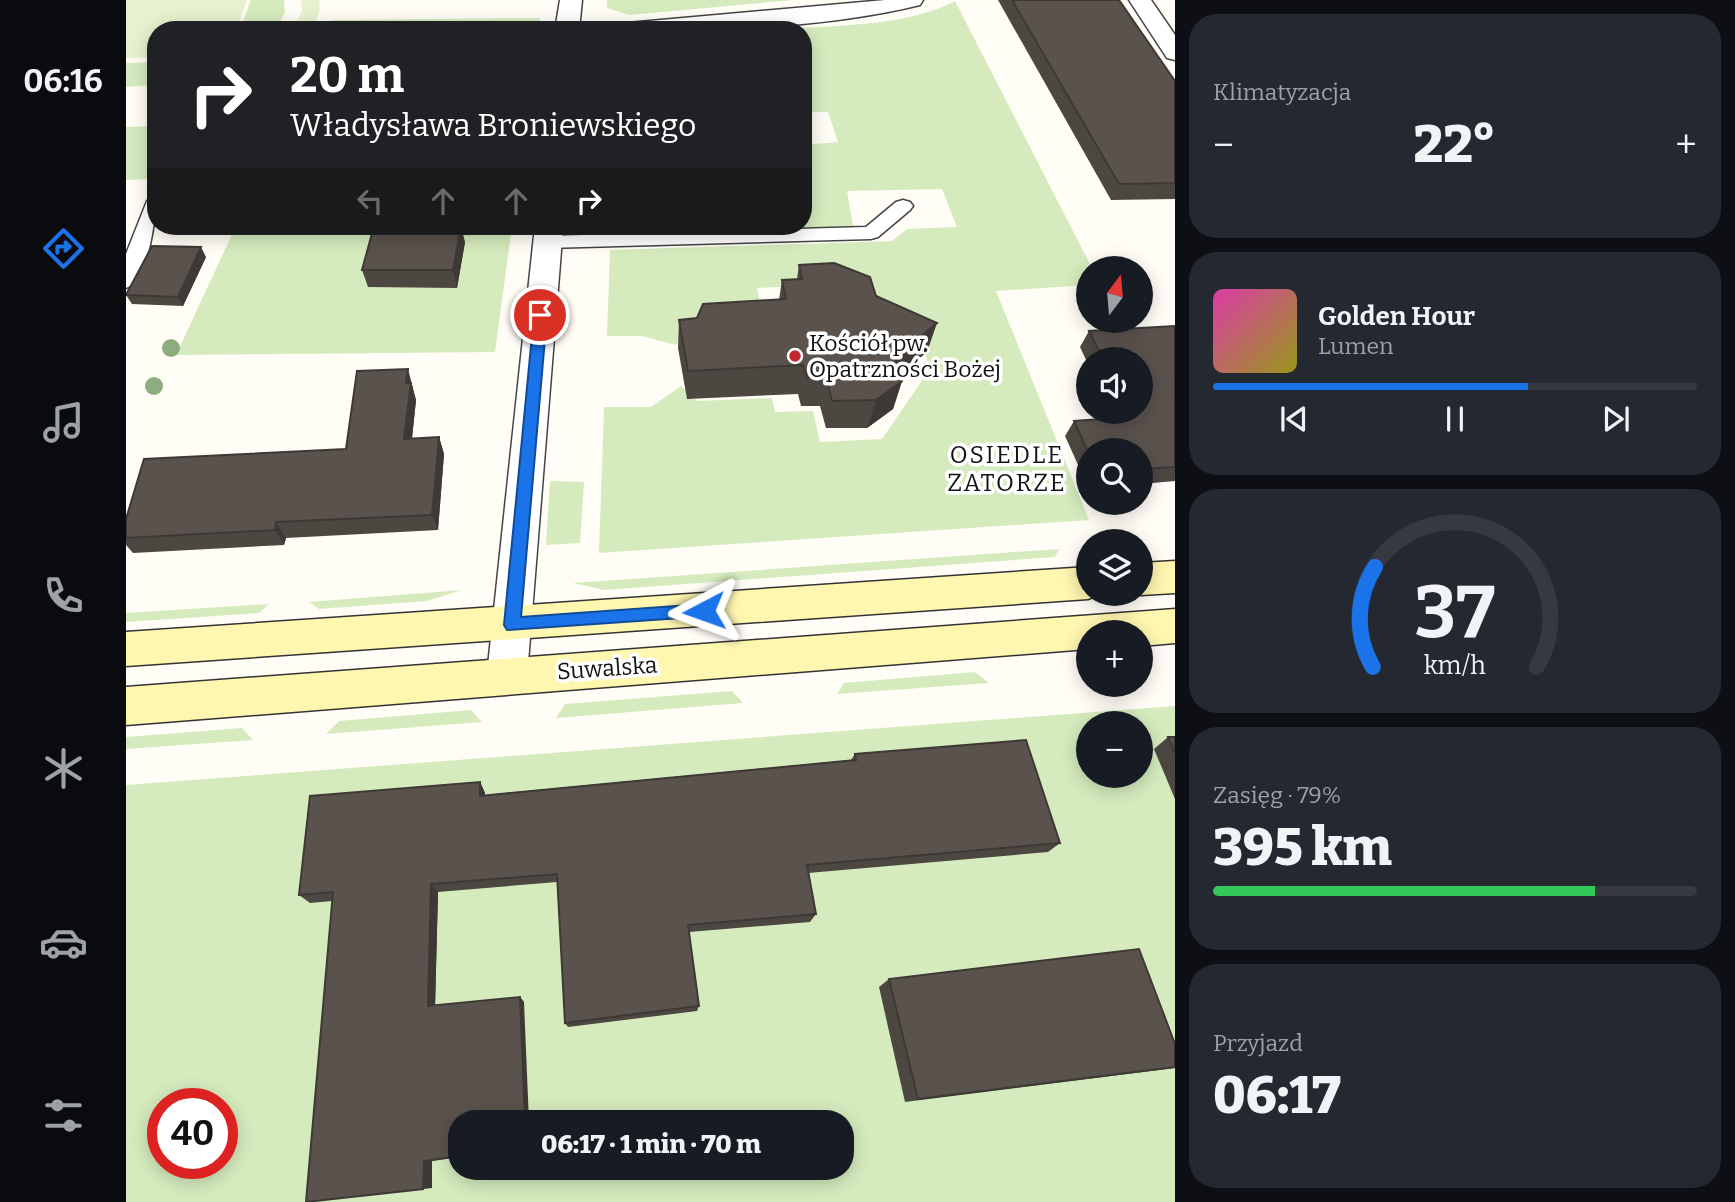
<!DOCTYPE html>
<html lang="pl">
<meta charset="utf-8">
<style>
:root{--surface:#171b24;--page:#242831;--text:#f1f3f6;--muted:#9ea1a6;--line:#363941;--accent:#1a73e8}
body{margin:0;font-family:Bitter,serif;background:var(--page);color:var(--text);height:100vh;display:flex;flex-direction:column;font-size:26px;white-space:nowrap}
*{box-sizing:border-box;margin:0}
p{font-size:23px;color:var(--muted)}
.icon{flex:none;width:38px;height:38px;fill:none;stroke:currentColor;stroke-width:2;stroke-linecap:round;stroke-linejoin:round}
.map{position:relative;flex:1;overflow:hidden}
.details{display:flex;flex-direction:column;gap:14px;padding:14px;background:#0d0f14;width:560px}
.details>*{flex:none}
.top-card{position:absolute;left:21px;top:21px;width:665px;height:214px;border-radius:28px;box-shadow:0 4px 18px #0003;background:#202124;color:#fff;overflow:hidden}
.needle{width:46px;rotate:16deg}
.tools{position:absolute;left:950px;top:256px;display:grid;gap:14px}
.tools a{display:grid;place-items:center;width:77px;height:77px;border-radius:50%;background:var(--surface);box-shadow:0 4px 18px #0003;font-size:35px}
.speed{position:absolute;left:21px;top:1088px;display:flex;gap:14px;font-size:35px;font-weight:700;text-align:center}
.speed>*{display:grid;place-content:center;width:91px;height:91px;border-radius:50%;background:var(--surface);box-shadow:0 4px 18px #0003;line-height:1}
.speed .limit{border:10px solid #d22;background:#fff;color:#111}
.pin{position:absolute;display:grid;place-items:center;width:60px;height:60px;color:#fff;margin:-30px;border:4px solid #fff;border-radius:50%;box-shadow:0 2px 7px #0007}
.me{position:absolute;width:77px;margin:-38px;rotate:266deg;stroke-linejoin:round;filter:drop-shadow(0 0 5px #0008)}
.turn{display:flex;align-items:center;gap:24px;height:147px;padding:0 28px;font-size:32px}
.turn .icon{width:91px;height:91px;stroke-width:2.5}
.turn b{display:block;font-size:49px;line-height:60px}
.lanes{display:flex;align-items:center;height:66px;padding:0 28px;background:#0003;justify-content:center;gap:35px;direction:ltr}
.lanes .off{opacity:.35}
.big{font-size:52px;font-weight:800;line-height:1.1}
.details .tile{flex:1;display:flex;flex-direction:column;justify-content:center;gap:10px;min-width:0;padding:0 24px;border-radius:28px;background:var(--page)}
.details .dial{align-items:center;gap:0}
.dial svg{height:182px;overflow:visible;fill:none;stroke:var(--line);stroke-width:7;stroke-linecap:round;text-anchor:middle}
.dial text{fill:var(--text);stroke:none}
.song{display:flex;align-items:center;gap:21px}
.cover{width:84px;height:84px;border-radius:10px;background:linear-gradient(135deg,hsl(320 70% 55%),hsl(60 70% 35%))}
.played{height:7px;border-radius:4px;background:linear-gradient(90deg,var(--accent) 65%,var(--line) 65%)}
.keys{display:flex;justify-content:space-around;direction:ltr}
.heat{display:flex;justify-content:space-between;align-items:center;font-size:38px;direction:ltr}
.charge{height:10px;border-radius:5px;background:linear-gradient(90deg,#34c759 79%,var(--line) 0)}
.trip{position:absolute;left:322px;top:1110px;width:406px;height:70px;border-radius:28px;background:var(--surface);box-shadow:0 4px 18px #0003;font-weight:800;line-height:70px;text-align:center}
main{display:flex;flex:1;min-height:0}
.dock{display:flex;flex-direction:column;width:126px;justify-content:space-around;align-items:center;background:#090b0e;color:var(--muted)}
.dock .icon{width:49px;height:49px}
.dock .on{color:var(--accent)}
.dock b{font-size:32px;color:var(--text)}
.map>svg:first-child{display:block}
</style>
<main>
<nav class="dock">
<b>06:16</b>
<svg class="icon on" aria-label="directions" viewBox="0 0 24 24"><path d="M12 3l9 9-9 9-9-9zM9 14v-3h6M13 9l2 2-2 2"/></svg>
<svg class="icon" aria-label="music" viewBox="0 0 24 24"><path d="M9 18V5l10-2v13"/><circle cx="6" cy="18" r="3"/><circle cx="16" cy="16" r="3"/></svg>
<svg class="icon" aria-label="phone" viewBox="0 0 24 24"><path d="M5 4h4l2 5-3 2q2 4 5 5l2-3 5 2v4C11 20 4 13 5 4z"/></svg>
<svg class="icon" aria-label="climate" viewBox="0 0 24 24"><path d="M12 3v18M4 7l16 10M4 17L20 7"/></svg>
<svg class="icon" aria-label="car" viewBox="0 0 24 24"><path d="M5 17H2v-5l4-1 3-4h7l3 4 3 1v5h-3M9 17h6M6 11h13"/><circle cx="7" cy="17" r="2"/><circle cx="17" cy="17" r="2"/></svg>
<svg class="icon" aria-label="filters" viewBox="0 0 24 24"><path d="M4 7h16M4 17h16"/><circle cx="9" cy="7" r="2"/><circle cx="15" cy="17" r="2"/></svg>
</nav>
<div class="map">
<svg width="1049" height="1202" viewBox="0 0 1049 1202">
<rect width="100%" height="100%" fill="#fffdf5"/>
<path fill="#d5ebbd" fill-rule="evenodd" d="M125,0H158L159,12L150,30H114Z
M481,0H667L503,15L481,8Z
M829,1L966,268H962V285L870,291L963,520L473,553L478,407H525L555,386L571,401L646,398L649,412L687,411L694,442L756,439L804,369L794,339L722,284L631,288L637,324L564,328L550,345L516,336H481L484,250L766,241L781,229L831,227L816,189L721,191L727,226L661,228L677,226V145L712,142L702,112H677V30H644C701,25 779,28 829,1Z
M414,18L412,30H201L206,20Z
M30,62V85L0,87V63Z
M30,126V167L26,179L0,180V127Z
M110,226H386L369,352L50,355Z
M486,226H639V228L485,231Z
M424,481L458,482L454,543L420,545Z
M933,549L929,557L478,590L447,583Z
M336,590L301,601L193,609L183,602Z
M143,604L133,613L0,622V613Z
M849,672L863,683L711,694L718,683Z
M606,691L617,703L430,718L439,704Z
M1049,706V1202H0V785ZM962,723H1015V775H962ZM37,1104H96V1164H37ZM334,1122H716V1167H334Z
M345,710L356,722L200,734L213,721Z
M116,728L127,740L0,749V737Z"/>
<path fill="#e6f2cf" d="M0,0H121L110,30H30V57L0,58Z
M175,0H193L194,10L186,30H167L176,11Z"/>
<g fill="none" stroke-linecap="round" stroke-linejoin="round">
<defs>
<path id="lane" d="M30,195C30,215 23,281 0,288V254L21,201Z
M777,200L784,202L787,206L784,210L752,237L745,239L421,248L411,242L421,236L740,227L770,202Z"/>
<path id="street" d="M434,0H456L453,30H429Z
M759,0H797L794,5C696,29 590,30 490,30L501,23Z
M1003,0H1025L1049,35V60L1041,58Z
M409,226H437L401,675L395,688L381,693L367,688L361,675Z"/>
<path id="secondary" d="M1049,561V593L1015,595L1010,593H1015V563Z
M962,567V593H976L962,599L0,666V632Z
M1049,609V643L1015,646V632H962V649L0,725V687Z"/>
</defs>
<use href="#lane" stroke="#444" stroke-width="3"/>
<use href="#street" stroke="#444" stroke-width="3"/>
<use href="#secondary" stroke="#333" stroke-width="3"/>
<use href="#lane" fill="#fff" fill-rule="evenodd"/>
<use href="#street" fill="#fff" fill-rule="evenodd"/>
<use href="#secondary" fill="#fff6b0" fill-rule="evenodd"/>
</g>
<g fill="#8dad7f">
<circle cx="45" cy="348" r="9"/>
<circle cx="28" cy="386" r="9"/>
</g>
<path fill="#4d4742" d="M872,0H985L1049,81V199L985,200Z
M339,242L331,288L242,287L236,270Z
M80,257L57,306L6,304L0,295Z
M673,265L750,296L801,352L774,374L776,381L767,409L741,428H700L694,406H675L672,394L561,399L552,348L553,320L571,318L653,300L656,280L671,279Z
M1049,326V481L1015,484V450H962V487L939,436L948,421L988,418L985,411H1015V359H962V364L954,347L963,331Z
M287,386V390L290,400L286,439L313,437L318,454L312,530L160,538L158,545L7,553L0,545V519L220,449Z
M1042,737H1049V799L1028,749Z
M729,754L934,843L922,852L682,873L690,914L684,922L563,932L573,1006L571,1011L442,1027L439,1023L431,882L312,892L309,1005L394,997L398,1002L334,1122V1157L306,1161V1188L206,901L184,903L173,895L354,782L359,793V795L725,760Z
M763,979L1049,1068L779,1102L753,987Z"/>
<path fill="#3f3936" d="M335,226L339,242L331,288L327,270Z
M75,247L80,257L57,306L52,297Z
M811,323L801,352L760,386L769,358Z
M282,369L290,400L284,456L278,439L280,383Z
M776,381L767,409L741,428L750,400Z
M313,437L318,454L312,530L306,515Z
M150,522L160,538L158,545L149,530Z
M354,782L359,793V806L354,796Z
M305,884L312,892L309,1011L302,1006Z
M394,997L398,1002L403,1122H399Z
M298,1161H306V1188L297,1189Z"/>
<path fill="#5a524d" stroke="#3f3936" stroke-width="2" d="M886,0H993L1049,81V183L993,184Z
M303,26H364L363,30H302Z
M248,226H335L327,270H236Z
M26,246L75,247L52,297L0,295Z
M708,263L744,277L750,296L811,323L769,358L776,381L750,400L706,401L700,378H681L677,365L562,371L553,320L571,318L577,304L660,299L656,280L676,279L673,265Z
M1049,326V467L1015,469V450H962V452L948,421L1006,417L1003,411H1015V359H977L963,331Z
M282,369L280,383H285L278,439L313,437L306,515L150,522L149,530L0,538V519L18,459L220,449L231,371Z
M1042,737H1049V753Z
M900,740L934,843L681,865L690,914L562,925L573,1006L439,1023L431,874L305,884L302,1006L394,997L399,1122H334V1156L298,1161L297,1189L180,1202L207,892L173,895L184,796L354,782V796L730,760L729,754Z
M1013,949L1049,1044V1067L792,1099L763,979Z"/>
<path fill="#1a73e8" stroke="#114b97" stroke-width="2" d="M414,310L421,315L395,617L578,604L586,611L584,616L381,630L378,625L408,315Z"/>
<circle fill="#c4262e" stroke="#fff" stroke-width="2.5" cx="669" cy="356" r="7"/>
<g text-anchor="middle" stroke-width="7" stroke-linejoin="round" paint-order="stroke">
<g font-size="23" fill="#111" stroke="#fff" text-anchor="start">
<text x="683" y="351">Kościół pw.<tspan x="683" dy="26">Opatrzności Bożej</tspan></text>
</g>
<g font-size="23" fill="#111" stroke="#fff">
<text transform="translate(481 668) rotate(-4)" y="8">Suwalska</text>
</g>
<g font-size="24" letter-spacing="2" fill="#111" stroke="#fff">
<text x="881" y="463">OSIEDLE<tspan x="881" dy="28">ZATORZE</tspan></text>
</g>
</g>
</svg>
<div class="tools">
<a><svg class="needle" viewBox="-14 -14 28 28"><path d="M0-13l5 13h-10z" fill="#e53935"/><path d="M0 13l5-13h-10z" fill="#9ea1a6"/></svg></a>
<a><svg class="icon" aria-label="sound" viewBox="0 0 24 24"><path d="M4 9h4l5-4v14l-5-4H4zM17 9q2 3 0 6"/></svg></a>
<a><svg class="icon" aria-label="search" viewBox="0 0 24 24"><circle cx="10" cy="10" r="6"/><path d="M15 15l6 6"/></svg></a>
<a><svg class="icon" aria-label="layers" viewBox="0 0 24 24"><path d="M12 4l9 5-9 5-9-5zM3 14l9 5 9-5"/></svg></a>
<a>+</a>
<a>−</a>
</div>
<div class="speed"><div class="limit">40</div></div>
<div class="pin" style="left:414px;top:315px;background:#d93025"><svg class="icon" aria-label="arrive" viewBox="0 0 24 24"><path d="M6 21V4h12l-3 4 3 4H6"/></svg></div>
<svg class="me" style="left:578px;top:611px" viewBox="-20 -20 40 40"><path d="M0-17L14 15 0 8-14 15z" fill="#1a73e8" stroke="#fff" stroke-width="4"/></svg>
<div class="trip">06:17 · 1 min · 70 m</div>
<div class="top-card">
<div class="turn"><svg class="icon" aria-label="right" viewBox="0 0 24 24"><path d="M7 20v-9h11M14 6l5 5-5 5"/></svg><div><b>20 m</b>Władysława Broniewskiego</div></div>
<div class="lanes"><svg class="icon off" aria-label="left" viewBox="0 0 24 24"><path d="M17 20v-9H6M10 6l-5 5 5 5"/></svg><svg class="icon off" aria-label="ahead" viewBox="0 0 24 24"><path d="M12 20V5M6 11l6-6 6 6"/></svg><svg class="icon off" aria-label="ahead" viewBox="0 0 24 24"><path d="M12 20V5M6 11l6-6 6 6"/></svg><svg class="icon" aria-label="right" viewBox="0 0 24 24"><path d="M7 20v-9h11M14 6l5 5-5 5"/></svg></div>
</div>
</div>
<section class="details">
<div class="tile"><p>Klimatyzacja</p>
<div class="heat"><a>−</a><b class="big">22°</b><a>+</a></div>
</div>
<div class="tile">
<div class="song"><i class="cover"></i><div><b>Golden Hour</b><p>Lumen</p></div></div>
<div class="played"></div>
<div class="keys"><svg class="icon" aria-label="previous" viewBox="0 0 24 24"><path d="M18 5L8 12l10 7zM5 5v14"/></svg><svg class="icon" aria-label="pause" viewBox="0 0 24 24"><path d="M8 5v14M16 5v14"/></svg><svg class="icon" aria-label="next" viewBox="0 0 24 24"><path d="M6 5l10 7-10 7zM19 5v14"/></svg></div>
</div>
<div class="tile dial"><svg viewBox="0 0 100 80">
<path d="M14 69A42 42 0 1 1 86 69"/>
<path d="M14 69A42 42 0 0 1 15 25" stroke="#1a73e8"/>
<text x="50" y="56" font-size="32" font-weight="700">37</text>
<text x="50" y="72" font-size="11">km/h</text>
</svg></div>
<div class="tile"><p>Zasięg · 79%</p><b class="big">395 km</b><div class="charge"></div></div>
<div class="tile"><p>Przyjazd</p><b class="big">06:17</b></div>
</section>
</main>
